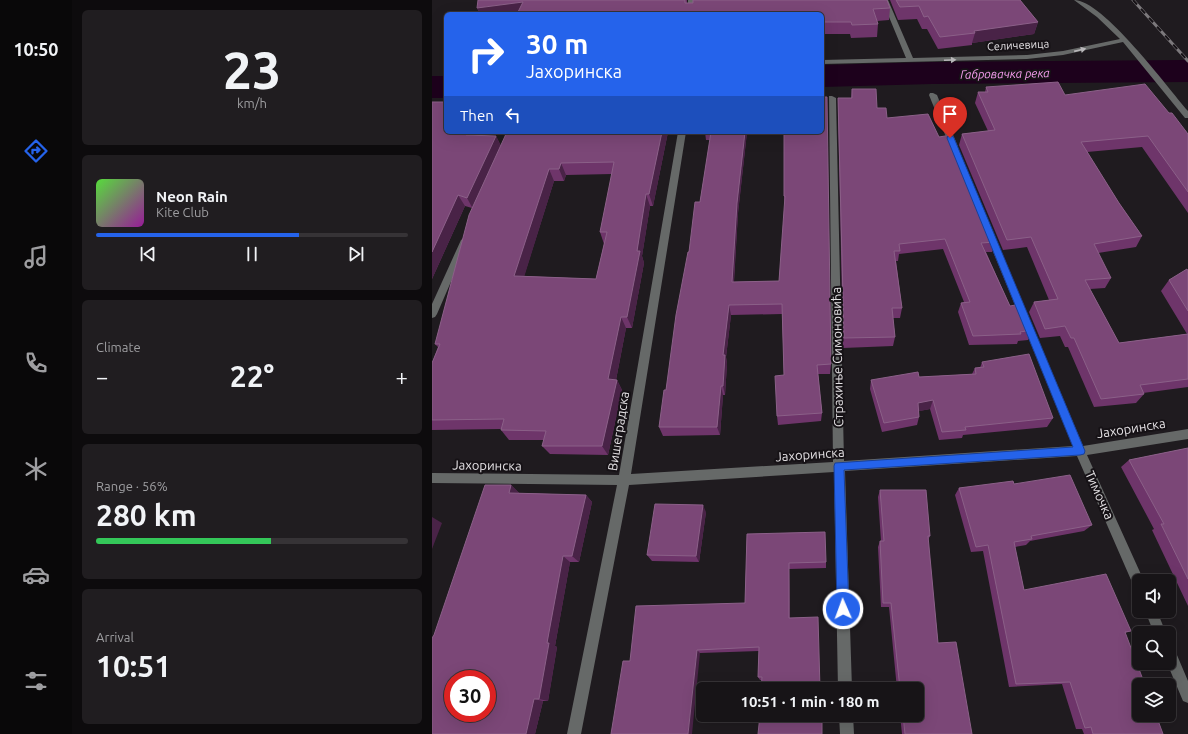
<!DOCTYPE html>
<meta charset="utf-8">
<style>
:root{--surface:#171417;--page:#201d20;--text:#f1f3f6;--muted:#9e9ea1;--line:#363336;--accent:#2563eb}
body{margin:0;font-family:Ubuntu,sans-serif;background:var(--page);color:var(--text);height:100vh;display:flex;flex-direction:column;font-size:15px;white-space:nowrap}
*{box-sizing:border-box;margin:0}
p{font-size:13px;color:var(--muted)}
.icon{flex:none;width:22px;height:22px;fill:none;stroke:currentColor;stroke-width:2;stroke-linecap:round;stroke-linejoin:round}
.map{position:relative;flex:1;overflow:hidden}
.details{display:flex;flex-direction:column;gap:10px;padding:10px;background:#0d0b0d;width:360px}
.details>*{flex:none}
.top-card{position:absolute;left:12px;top:12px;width:380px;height:122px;border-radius:6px;box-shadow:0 4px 16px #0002,0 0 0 1px var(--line);background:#2563eb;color:#fff;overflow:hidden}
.fabs{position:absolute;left:700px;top:574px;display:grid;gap:8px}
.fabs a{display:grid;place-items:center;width:44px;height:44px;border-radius:6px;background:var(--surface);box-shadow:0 4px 16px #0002,0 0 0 1px var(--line);font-size:20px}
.speed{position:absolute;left:12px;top:670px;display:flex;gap:8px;font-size:20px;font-weight:700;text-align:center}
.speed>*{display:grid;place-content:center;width:52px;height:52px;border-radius:50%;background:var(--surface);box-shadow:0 4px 16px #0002,0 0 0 1px var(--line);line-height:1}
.speed .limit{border:6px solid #d22;background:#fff;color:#111}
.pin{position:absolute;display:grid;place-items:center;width:34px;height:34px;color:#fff;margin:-41px -17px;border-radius:50% 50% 50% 0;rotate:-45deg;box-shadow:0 0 4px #0007}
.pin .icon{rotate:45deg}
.me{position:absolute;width:44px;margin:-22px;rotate:358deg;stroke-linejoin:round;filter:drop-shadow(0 0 3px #0008)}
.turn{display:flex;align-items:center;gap:14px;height:84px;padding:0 16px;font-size:18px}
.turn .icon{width:52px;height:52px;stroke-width:2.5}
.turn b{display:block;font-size:28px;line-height:34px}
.then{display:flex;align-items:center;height:38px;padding:0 16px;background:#0003;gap:8px;font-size:15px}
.big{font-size:30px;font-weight:700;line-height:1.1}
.details .tile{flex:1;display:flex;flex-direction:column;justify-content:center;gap:6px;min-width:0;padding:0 14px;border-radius:6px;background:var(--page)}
.details .dial{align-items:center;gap:0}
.dial b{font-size:52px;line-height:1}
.song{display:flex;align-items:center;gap:12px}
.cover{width:48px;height:48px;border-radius:6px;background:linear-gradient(135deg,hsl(110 70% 55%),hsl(300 70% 35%))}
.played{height:4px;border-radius:2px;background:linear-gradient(90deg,var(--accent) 65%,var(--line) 65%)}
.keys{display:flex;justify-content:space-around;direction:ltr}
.heat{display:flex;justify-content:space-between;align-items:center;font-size:22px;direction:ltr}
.charge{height:6px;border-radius:3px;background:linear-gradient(90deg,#34c759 56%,var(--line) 0)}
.trip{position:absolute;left:264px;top:682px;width:228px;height:40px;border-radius:6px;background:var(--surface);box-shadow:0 4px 16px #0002,0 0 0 1px var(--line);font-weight:700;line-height:40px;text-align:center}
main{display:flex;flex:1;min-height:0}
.tabs{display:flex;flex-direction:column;width:72px;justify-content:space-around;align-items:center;background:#090809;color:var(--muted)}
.tabs .icon{width:28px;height:28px}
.tabs .active{color:var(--accent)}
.tabs b{font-size:18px;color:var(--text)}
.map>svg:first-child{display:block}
</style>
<main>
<nav class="tabs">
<b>10:50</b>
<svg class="icon active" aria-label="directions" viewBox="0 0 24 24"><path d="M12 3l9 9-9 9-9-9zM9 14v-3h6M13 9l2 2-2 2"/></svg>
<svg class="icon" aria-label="music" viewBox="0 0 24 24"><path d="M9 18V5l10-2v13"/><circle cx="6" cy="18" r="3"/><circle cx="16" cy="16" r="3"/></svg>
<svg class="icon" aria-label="phone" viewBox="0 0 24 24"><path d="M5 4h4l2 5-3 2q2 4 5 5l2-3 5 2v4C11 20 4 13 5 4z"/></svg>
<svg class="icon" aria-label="climate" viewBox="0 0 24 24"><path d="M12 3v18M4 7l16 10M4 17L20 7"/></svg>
<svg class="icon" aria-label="car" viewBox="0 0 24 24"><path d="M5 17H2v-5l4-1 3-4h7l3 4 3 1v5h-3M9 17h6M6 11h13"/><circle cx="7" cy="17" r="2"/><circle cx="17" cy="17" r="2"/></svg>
<svg class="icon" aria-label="filters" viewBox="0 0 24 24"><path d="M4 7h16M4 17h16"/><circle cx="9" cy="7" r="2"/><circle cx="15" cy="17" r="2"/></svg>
</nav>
<section class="details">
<div class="tile dial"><b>23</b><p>km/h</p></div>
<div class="tile">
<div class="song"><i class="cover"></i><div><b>Neon Rain</b><p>Kite Club</p></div></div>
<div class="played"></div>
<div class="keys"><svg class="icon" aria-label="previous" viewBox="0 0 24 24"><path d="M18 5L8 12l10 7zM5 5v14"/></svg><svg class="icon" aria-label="pause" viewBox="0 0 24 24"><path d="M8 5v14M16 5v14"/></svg><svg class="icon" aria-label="next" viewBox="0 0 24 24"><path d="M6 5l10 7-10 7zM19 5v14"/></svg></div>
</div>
<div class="tile"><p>Climate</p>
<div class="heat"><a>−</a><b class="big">22°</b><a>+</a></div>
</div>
<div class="tile"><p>Range · 56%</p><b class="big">280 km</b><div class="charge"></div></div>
<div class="tile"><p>Arrival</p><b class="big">10:51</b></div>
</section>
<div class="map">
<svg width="756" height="734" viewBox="0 0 756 734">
<rect width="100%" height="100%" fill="#1f1b1f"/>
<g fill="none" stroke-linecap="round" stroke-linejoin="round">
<path fill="#1d011c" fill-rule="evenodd" d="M756,60V82L500,84L390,87V65L500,62Z
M0,76H14V98H0Z"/>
<path fill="#666968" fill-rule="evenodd" d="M256,0H262V14H256Z
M450,0H456L481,58L595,55L631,51L688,39L665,17L642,0C671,0 736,88 756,111V118H753L691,42L631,55L595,59L390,64V60L474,58Z
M498,93H501L505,95L526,147L525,149H522L518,147L497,95Z
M397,96H400L404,98L412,461L641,446L553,232L557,229L560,230L651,446L756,429V439L655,455L712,581H707V591L703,589L645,456L413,471L420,689H406L402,472L197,485L149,734H135L185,485L0,483V473L187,475L246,132H254L199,474L401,462Z
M33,237L37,240L5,314L3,317L0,318V304L29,240Z
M713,611H725L734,633H722Z
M737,646L742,648L756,681V703L751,701L735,663H737Z
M407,715H421L422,734H408Z"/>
<defs>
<path id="rail" d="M701,0L756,61"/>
</defs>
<use href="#rail" stroke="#7c797c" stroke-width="3"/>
<use href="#rail" stroke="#161216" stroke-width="2" stroke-dasharray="6" stroke-linecap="butt"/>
</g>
<path fill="#6e356a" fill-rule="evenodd" d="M255,0V3L458,8L457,20L445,21L446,24L445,37L419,38L418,34H390V14H48L45,8Z
M458,0H588L606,22L602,34L540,43V45L506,49L495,29H490L485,19L466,20Z
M554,87L633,95L737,113L756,134V213L710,147L655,152L687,203L710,236L704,247L666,253L679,278L673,288L658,289L687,343L755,334L729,291L737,280L756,271V387L711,393L712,394L704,403L662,407L636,347H633L628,336L608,338L597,312L602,302L617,300L595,247L571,250L527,145L530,134L556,131L543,103L546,92H553Z
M420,89L445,108L455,118L507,137L563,242L560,252H554L578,306L600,330L596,340L586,341L585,344L537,345L526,312L529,303L532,302L511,249L467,254L466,261H464L470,308L468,318H461L463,337L461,346L411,348L406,108V98H419Z
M0,102L46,132L45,135L64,136L69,146L89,134L90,132H236L221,206H218L210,256L212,263L200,328H194L184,380H185L190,390L176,455L118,454L110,446L112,440H77L69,430V429L0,430V363L6,347L3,344L40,208L33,206L0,279ZM180,174L168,232L172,244L164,279L92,276L122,181H132L134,175Z
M273,132H315L306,213L302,282L347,281L353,206L352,196V132L399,364L398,374H386L390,413L389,421L346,425L345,416L352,375L350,314L299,315L294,357L295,364L293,395H291L288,435L231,436L227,427L234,390L257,252L268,202L278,140H274Z
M550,362L621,418L615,427L531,435L530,438L507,440L498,409L487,411V417L485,425L450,432L438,389L439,380L540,374L543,368H548Z
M756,448V606L720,530L722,529L689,467L697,460Z
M582,484L660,525L652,531L598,541L594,545L583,547L592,590L699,631L693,633L731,734H652L650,729H644L630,684L577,687L551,551L539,552L523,495L527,488Z
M79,485L87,493L154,495L160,502L147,562H138L123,646L125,647L116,701H111L103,734L2,635Z
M448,490L498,536L496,540L506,643L540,734H470L468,715H485V689H465L457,607H449L446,547L448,541H449L446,497Z
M274,512L267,562L220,561L215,555Z
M315,534L394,562V568L357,569L358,618L330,680H328L326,677L327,651L268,653L198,661L313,603Z"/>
<path fill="#492347" d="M91,2L96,14H48L45,8Z
M606,22L602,34L540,43L543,33L542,31Z
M35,132H46L39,146L34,135Z
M230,132H236L221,206L217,194Z
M313,132H315L306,213L301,292L300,282L305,203Z
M64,136L69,146L41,209L35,198Z
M129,163L134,175L132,181L127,169Z
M117,169L122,181L89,287L82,276Z
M214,194L218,206L210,256L212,263L200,328L195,317Z
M26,195L33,206L0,279V252Z
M297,305L299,315L294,357L295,364L293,395L291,386V355Z
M189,317L194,328L182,390L176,379Z
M185,380L190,390L176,455L170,446Z
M289,386L291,395L288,435L285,427Z
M501,400L498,409L483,412L486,403Z
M79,485L87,493L85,500L77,493Z
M154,495L160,502L147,562L140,556Z
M271,505L274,512L267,562L264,556Z
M0,517L10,523L0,549Z
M131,556L138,562L123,646L125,647L116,701L107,699L115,643Z
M357,563V569L358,622L357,618Z
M265,650L268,653L260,734H256Z
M102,699L111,701L103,734H94Z"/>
<path fill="#7b4777" stroke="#8b6088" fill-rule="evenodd" d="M46,0H253V3H261V0H455L458,8L441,9L446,24L420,25L419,22H390V14H85L91,2L45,8Z
M464,0H588L606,22L542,31L543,33L508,37L496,16L492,17L487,6L468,7Z
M626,82L633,95L713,84L737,113H740L756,134V192L716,136L649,142L687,203L710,236L662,244L679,278L653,280L687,343L756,334V379L708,385L712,394L669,399L642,338H639L633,326L613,329L602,302L626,299L599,237L575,240L530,134L563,130L546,92H556L554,87Z
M420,89H444L445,108H454L455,118L496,114L507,137L519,135L563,242L549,243L578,306L589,304L600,330L588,332L589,334L541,336L529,303L538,302L513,239L467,244L468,251H462L470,308H460L463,337L412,338L406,98H420Z
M390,97H395L399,364L385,365L390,413L345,416L343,376L352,375L350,304L297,305L291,355H293L291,386H289L285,427H227L232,390H234L244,315L256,252H257L263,202H268L279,132H313L305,203L300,282L347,281L353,196H352V132H390Z
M0,102H14V132H35L34,135L64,136L35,198L26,195L0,252Z
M90,132H230L217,194H214L205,251H208L195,317H189L176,379L185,380L170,446H110L114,431L69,430L72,419L0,420V363L8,344H3L37,215L74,134H89ZM182,162L168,232H175L164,279L82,276L117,169H127L129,163Z
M755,269L756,271V311L737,280Z
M597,354L621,418L533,427L534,430L510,432L501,400L486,403L487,417L452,423L439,380L486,372L487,377L544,374L543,368L552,367L550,362Z
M756,448V579L729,524H732L697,460Z
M638,475L660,525L599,536L600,539L582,542L592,590L674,574L699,631L693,632L713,685H707V715H724L731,734H661L659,727L653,728L638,682L584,684L556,545L544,547L527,488L581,481L582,484Z
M53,485H79L77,493L154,495L140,556H131L115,643H117L107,699H102L94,734H0V638L2,635ZM21,679H55V713H21Z
M448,490H494L498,536H496L506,643L524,642L540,734H473L471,715H485V689H468L459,603H451L448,541H452Z
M223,504L271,505L264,556L215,555Z
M393,532L394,562L357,563V618L386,617L388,689H329L330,677H326L327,647L265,650L256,734H179L191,661H198L204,606L313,603L315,534Z
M328,715H390V734H326Z"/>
<defs><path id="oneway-solid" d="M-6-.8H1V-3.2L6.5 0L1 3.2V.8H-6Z"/></defs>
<g fill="#b8b7b9">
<use href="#oneway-solid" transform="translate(648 50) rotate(-13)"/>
<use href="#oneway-solid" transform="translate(518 60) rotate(-2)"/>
</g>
<path fill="#2563eb" stroke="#184099" d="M516,136H521L522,138L653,451L652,454L648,455L412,470L417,609L415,613L411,615L407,613L405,609L402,466L403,463L641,447L515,138Z"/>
<g text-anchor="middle" stroke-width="4" stroke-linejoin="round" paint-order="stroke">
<g font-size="11" fill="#e4e1e4" stroke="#161216">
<text transform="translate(586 45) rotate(-3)" y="4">Селичевица</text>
</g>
<g font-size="12" font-style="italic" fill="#f59dee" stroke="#161216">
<text transform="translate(573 74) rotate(-1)" y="4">Габровачка река</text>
</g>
<g font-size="13" fill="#e4e1e4" stroke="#161216">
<text transform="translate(405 357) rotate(-91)" y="5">Страхиње Симоновића</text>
<text transform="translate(699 428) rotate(-9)" y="5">Јахоринска</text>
<text transform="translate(186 431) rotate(-81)" y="5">Вишеградска</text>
<text transform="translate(378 454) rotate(-4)" y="5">Јахоринска</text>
<text transform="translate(55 465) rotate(1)" y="5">Јахоринска</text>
<text transform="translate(668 495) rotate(66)" y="5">Тимочка</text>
</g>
</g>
</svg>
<div class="fabs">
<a><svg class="icon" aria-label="sound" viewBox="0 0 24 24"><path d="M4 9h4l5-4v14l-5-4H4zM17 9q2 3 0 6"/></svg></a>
<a><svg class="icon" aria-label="search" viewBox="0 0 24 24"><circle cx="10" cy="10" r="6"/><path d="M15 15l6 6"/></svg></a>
<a><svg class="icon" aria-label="layers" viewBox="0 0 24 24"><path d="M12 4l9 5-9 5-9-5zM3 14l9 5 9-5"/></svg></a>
</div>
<div class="speed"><div class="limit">30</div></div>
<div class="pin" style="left:518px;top:138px;background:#d93025"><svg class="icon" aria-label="arrive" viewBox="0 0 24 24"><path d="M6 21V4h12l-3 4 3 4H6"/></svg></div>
<svg class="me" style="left:411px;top:609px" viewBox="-20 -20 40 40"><circle r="17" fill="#2563eb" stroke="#fff" stroke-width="3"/><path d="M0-11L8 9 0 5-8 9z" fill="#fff"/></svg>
<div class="trip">10:51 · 1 min · 180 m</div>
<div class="top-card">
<div class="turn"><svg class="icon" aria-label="right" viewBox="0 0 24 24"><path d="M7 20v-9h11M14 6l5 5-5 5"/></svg><div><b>30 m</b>Јахоринска</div></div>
<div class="then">Then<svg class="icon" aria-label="left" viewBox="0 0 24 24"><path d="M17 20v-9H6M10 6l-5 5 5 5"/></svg></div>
</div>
</div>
</main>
